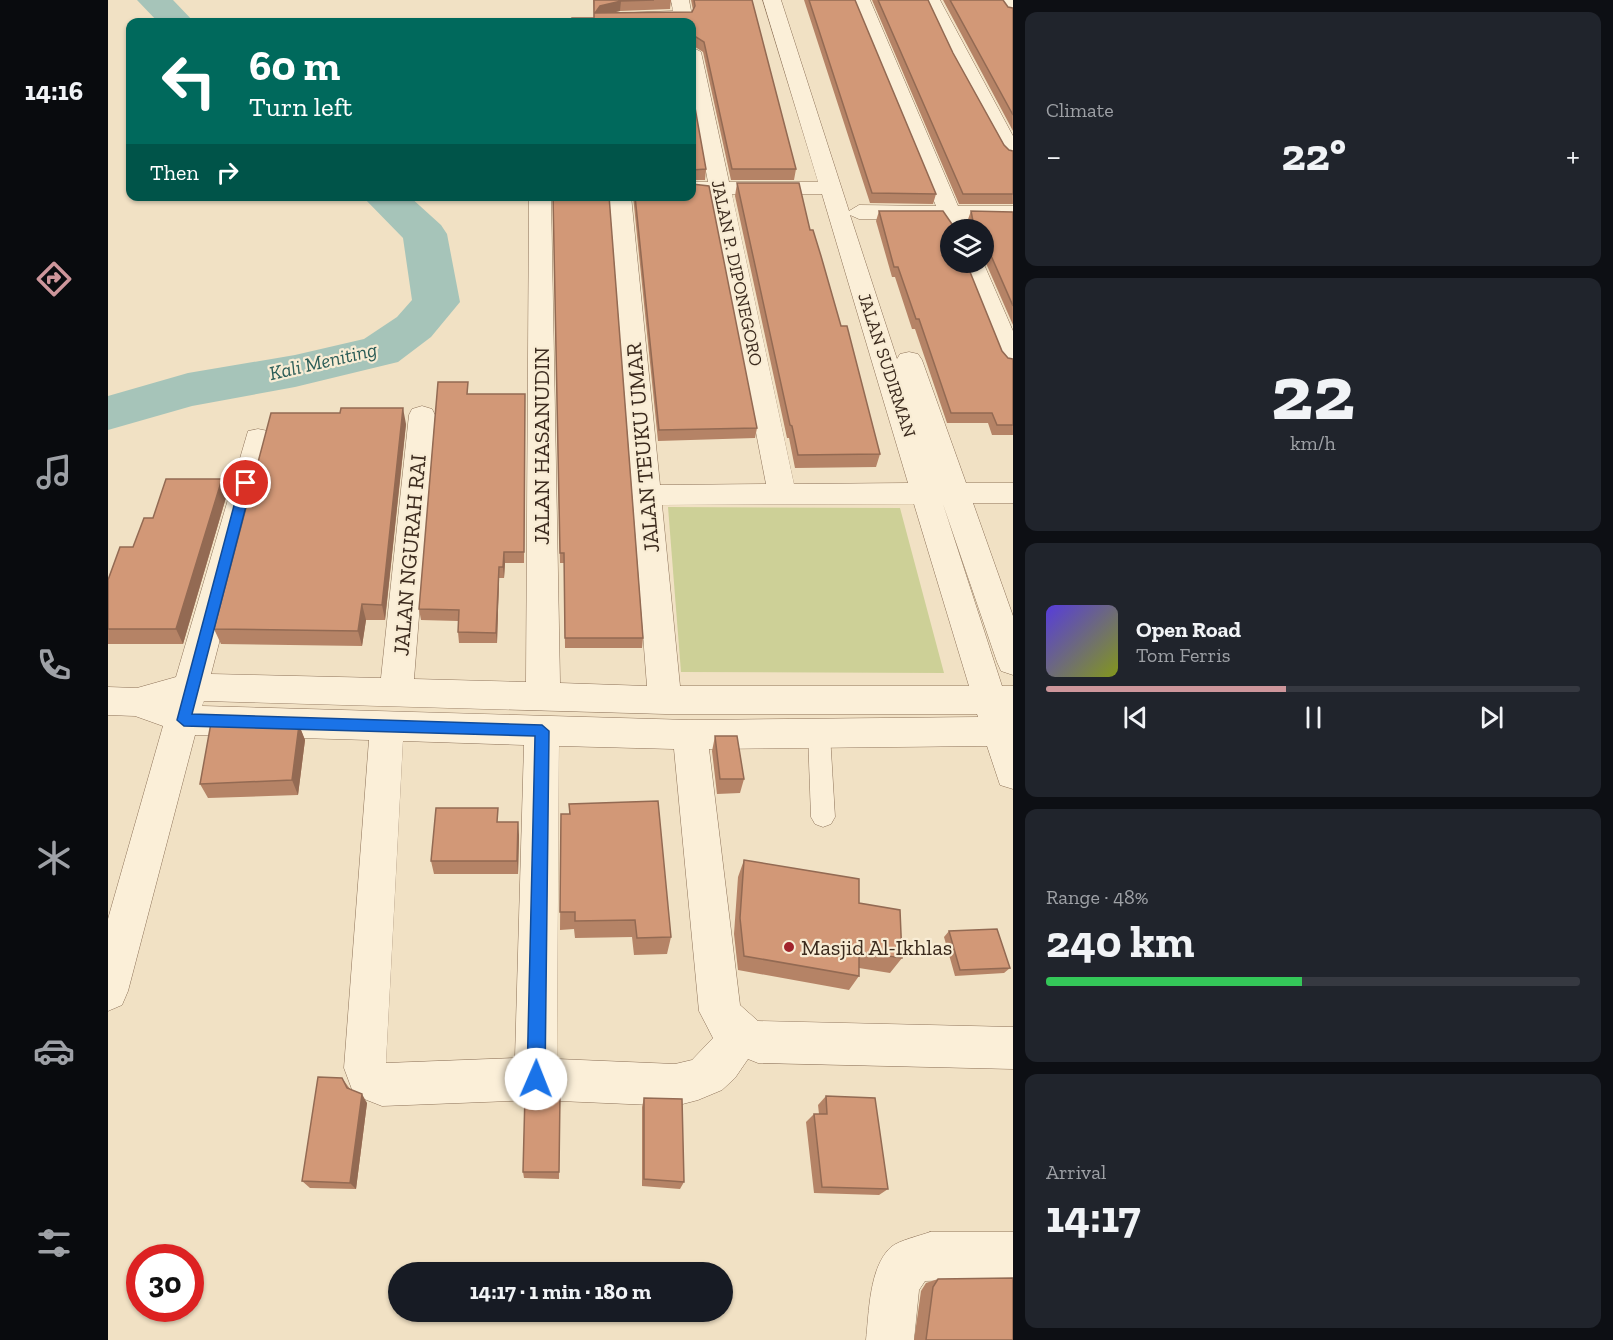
<!DOCTYPE html>
<meta charset="utf-8">
<style>
:root{--surface:#171b24;--page:#20242c;--text:#f1f3f6;--muted:#9ea1a6;--line:#363941;--accent:#cd969b}
body{margin:0;font-family:"Zilla Slab",serif;background:var(--page);color:var(--text);height:100vh;display:flex;flex-direction:column;font-size:22px;white-space:nowrap}
*{box-sizing:border-box;margin:0}
p{font-size:20px;color:var(--muted)}
.icon{flex:none;width:33px;height:33px;fill:none;stroke:currentColor;stroke-width:2;stroke-linecap:round;stroke-linejoin:round}
.map{position:relative;flex:1;overflow:hidden}
.details{display:flex;flex-direction:column;gap:12px;padding:12px;background:#0d0f14;width:600px}
.details>*{flex:none}
.top-card{position:absolute;left:18px;top:18px;width:570px;height:183px;border-radius:12px;box-shadow:0 2px 4px #0004;background:#00695c;color:#fff;overflow:hidden}
.fabs{position:absolute;left:832px;top:219px;display:grid;gap:12px}
.fabs a{display:grid;place-items:center;width:54px;height:54px;border-radius:50%;background:var(--surface);box-shadow:0 2px 4px #0004;font-size:30px}
.speed{position:absolute;left:18px;top:1244px;display:flex;gap:12px;font-size:30px;font-weight:700;text-align:center}
.speed>*{display:grid;place-content:center;width:78px;height:78px;border-radius:50%;background:var(--surface);box-shadow:0 2px 4px #0004;line-height:1}
.speed .limit{border:9px solid #d22;background:#fff;color:#111}
.pin{position:absolute;display:grid;place-items:center;width:51px;height:51px;color:#fff;margin:-26px;border:3px solid #fff;border-radius:50%;box-shadow:0 2px 6px #0007}
.me{position:absolute;width:66px;margin:-33px;rotate:1deg;stroke-linejoin:round;filter:drop-shadow(0 0 4px #0008)}
.turn{display:flex;align-items:center;gap:21px;height:126px;padding:0 24px;font-size:27px}
.turn .icon{width:78px;height:78px;stroke-width:2.5}
.turn b{display:block;font-size:42px;line-height:51px}
.then{display:flex;align-items:center;height:57px;padding:0 24px;background:#0003;gap:12px;font-size:22px}
.big{font-size:45px;font-weight:800;line-height:1.1}
.details .card{flex:1;display:flex;flex-direction:column;justify-content:center;gap:9px;min-width:0;padding:0 21px;border-radius:12px;background:var(--page)}
.details .dial{align-items:center;gap:0}
.dial b{font-size:78px;line-height:1}
.song{display:flex;align-items:center;gap:18px}
.cover{width:72px;height:72px;border-radius:9px;background:linear-gradient(135deg,hsl(250 70% 55%),hsl(70 70% 35%))}
.played{height:6px;border-radius:3px;background:linear-gradient(90deg,var(--accent) 45%,var(--line) 45%)}
.keys{display:flex;justify-content:space-around;direction:ltr}
.heat{display:flex;justify-content:space-between;align-items:center;font-size:33px;direction:ltr}
.charge{height:9px;border-radius:4px;background:linear-gradient(90deg,#34c759 48%,var(--line) 0)}
.trip{position:absolute;left:280px;top:1262px;width:345px;height:60px;border-radius:30px;background:var(--surface);box-shadow:0 2px 4px #0004;font-weight:800;line-height:60px;text-align:center}
main{display:flex;flex:1;min-height:0}
.menu{display:flex;flex-direction:column;width:108px;justify-content:space-around;align-items:center;background:#090b0e;color:var(--muted)}
.menu .icon{width:42px;height:42px}
.menu .active{color:var(--accent)}
.menu b{font-size:27px;color:var(--text)}
.map>svg:first-child{display:block}
</style>
<main>
<nav class="menu">
<b>14:16</b>
<svg class="icon active" aria-label="directions" viewBox="0 0 24 24"><path d="M12 3l9 9-9 9-9-9zM9 14v-3h6M13 9l2 2-2 2"/></svg>
<svg class="icon" aria-label="music" viewBox="0 0 24 24"><path d="M9 18V5l10-2v13"/><circle cx="6" cy="18" r="3"/><circle cx="16" cy="16" r="3"/></svg>
<svg class="icon" aria-label="phone" viewBox="0 0 24 24"><path d="M5 4h4l2 5-3 2q2 4 5 5l2-3 5 2v4C11 20 4 13 5 4z"/></svg>
<svg class="icon" aria-label="climate" viewBox="0 0 24 24"><path d="M12 3v18M4 7l16 10M4 17L20 7"/></svg>
<svg class="icon" aria-label="car" viewBox="0 0 24 24"><path d="M5 17H2v-5l4-1 3-4h7l3 4 3 1v5h-3M9 17h6M6 11h13"/><circle cx="7" cy="17" r="2"/><circle cx="17" cy="17" r="2"/></svg>
<svg class="icon" aria-label="filters" viewBox="0 0 24 24"><path d="M4 7h16M4 17h16"/><circle cx="9" cy="7" r="2"/><circle cx="15" cy="17" r="2"/></svg>
</nav>
<div class="map">
<svg width="905" height="1340" viewBox="0 0 905 1340">
<rect width="100%" height="100%" fill="#f1e1c4"/>
<path fill="#cdd097" d="M560,507L792,508L836,673L573,672Z"/>
<g fill="none" stroke-linecap="round" stroke-linejoin="round">
<path fill="#a6c4b9" fill-rule="evenodd" d="M29,0H65L86,22H50Z
M254,196H301L333,225L339,234L352,302L323,337L290,362L187,387L84,406L0,430V396L80,373L187,355L256,339L289,317L304,300L295,238Z"/>
<defs>
<path id="lane" d="M711,725L719,727L722,734L727,817L723,824L715,827L707,824L703,817L700,734L703,727Z"/>
<path id="street" d="M563,0H581L584,16L581,20L489,22L492,18L513,13L565,11Z
M655,0H673L741,211L751,205L828,206L744,0H762L850,206H905V220L856,219L860,230H843V235L833,219H751L742,215L789,359L792,354L801,352L810,354L814,360L858,483H905V503H865L905,616V675L893,671L889,662L835,504L894,686H905V789L892,785L879,746L601,749L632,1005L650,1021L905,1027V1069L650,1063L640,1059L627,1078L614,1090L590,1100L567,1106L428,1100L274,1106L246,1095L236,1068L261,740L87,735L20,991L14,1005L0,1011V919L55,726L27,716L0,715V687L29,688L68,677L140,431L150,429L160,431L164,438L103,674L273,678L301,415L304,409L314,406L324,409L327,415L306,679L418,682L421,196H443L452,683L539,686L501,196H523L552,485L658,484L602,194H584V182H600L584,97V47L593,52L621,182H710ZM624,194H714L800,483L686,484ZM806,504L861,686H572L554,505ZM96,701L557,714H869L870,717L582,720L94,706ZM295,741L416,745L407,1058L278,1063ZM451,746L566,749L591,1011L605,1038L584,1060L567,1064L449,1059Z
M814,0H832L905,136V160L898,158L895,154L844,61Z
M889,0H905V16L899,15Z
M852,262H875L905,331V368L896,366L892,360Z
M822,1232H905V1278L817,1281L811,1290L806,1340H758C761,1313 761,1267 783,1247C792,1240 811,1236 822,1232Z"/>
</defs>
<use href="#lane" stroke="#8d7259" stroke-width="1"/>
<use href="#street" stroke="#8d7259" stroke-width="1"/>
<use href="#lane" fill="#fbefd8" fill-rule="evenodd"/>
<use href="#street" fill="#fbefd8" fill-rule="evenodd"/>
</g>
<path fill="#b58366" d="M485,0H563L562,9L512,11L506,12H584L585,10L583,0H644L688,169L686,180H623L595,52L584,45L486,18Z
M696,0H747L828,194L825,204L762,203Z
M764,0H820L845,53L896,145L901,150L905,151V204H851Z
M835,0H895L900,7L905,8V131Z
M584,91L598,169L597,180H584Z
M629,183L702,230L733,326L772,454L768,467L687,468L681,438H679L627,196Z
M445,196L535,638L534,648H457L456,563H452Z
M525,196H584L649,428L647,438L550,441Z
M771,211L846,227L859,222L863,211L905,212V325L877,261H876V230H843L894,351L900,358L905,359V435H884L880,423H839L807,329H804L787,277H784L768,221Z
M361,394L417,406L416,563H397L396,578H391L389,643H351L350,632V621L313,620L311,609Z
M298,424L277,620H258L254,646L113,644L106,629Z
M114,479L119,494L75,644H0V580L25,547L45,518Z
M191,725L197,740L190,795L100,798L92,784Z
M607,736L636,779L632,793L609,794L604,751Z
M461,804L563,937L559,954L526,955L524,937L467,938L466,929L452,930L453,814H461Z
M391,822L411,835L410,874H326L323,861Z
M636,860L794,958L782,973L751,968V976L741,990L630,970L626,934L630,877Z
M841,931L902,968L896,973L847,976L836,937Z
M234,1078L242,1089L259,1103L248,1189L202,1188L194,1181Z
M452,1095L451,1179L416,1178L415,1172Z
M718,1096L780,1189L771,1195L706,1193L698,1122L706,1114H711L710,1105Z
M536,1098L576,1182L572,1189L534,1186V1107Z
M830,1279L905,1340H806L813,1291L818,1283Z"/>
<path fill="#936a53" d="M513,1L512,11L491,16L487,13L492,6Z
M295,408L298,424L277,620L274,605Z
M114,479L119,494L75,644L68,629Z
M396,552L397,563L396,578L395,567Z
M391,567V578L389,643L388,633Z
M254,604L258,620L254,646L250,631Z
M191,725L197,740L190,795L184,780Z
M410,822L411,835L410,874L409,861Z
M254,1094L259,1103L248,1189L242,1183Z"/>
<path fill="#d29877" stroke="#936a53" stroke-width="1.5" d="M486,0H546L513,1L492,6L487,13L584,12L587,6L586,0H644L688,169H624L596,42L585,35L584,65V22H464V18H486Z
M701,0H747L828,194L764,193Z
M770,0H820L845,53L896,145L901,150L905,151V194H855Z
M842,0H895L900,7L905,8V115Z
M584,91L598,169L584,170Z
M629,183H691L702,230H705L713,256L733,326H739L772,454L690,455L684,426L682,425Z
M584,184L601,186L649,428L551,430L527,196H584Z
M445,196H501L535,638H457L456,553H452Z
M771,211H835L846,227L849,222L865,221L863,211L905,212V306L881,251H876V230H843V262H858L894,351L900,358L905,359V425H889L884,413H843L811,319H808L790,267H786Z
M330,382H360L359,394H417L416,552H396L395,567H391L388,633L350,632L351,610L311,609Z
M233,408H295L274,605L254,604L250,631L106,629L163,413H232Z
M58,479H114L68,629H0V580L12,547H25L36,518H45Z
M103,723L191,725L184,780L92,784Z
M607,736H629L636,779H612Z
M550,801L563,937L529,938L527,920L467,921V912H452L453,814H462L461,804Z
M328,808H390L389,822H410L409,861H323Z
M636,860L751,879V903L792,910L794,958L751,952V976L636,956L632,918Z
M889,929L902,968L852,970L841,931Z
M210,1077L234,1078L239,1088L254,1094L242,1183L194,1181Z
M417,1094L452,1095L451,1172H415Z
M718,1096L767,1098L780,1189L714,1187L706,1114H719Z
M536,1098L574,1099L576,1182L536,1179Z
M905,1278V1340H818L825,1287L830,1279Z"/>
<path fill="#1a73e8" stroke="#114b97" stroke-width="1.5" d="M138,479L144,483L84,714L434,725L441,731L437,1079L434,1085L428,1088L422,1085L419,1079L427,736L76,726L69,720L132,483Z"/>
<circle fill="#a1242c" stroke="#f8ecd4" stroke-width="2" cx="681" cy="947" r="6"/>
<g text-anchor="middle" stroke-width="4.5" stroke-linejoin="round" paint-order="stroke">
<g font-size="18" fill="#3c2b1e" stroke="#f8ecd4">
<text transform="translate(629 273) rotate(78)" y="6">JALAN P. DIPONEGORO</text>
<text transform="translate(779 365) rotate(72)" y="6">JALAN SUDIRMAN</text>
</g>
<g font-size="20" font-style="italic" fill="#2c5d57" stroke="#f8ecd4">
<text transform="translate(215 361) rotate(-13)" y="7">Kali Meniting</text>
</g>
<g font-size="22" fill="#3c2b1e" stroke="#f8ecd4">
<text transform="translate(433 446) rotate(-90)" y="8">JALAN HASANUDIN</text>
<text transform="translate(534 448) rotate(-95)" y="8">JALAN TEUKU UMAR</text>
<text transform="translate(301 555) rotate(-85)" y="8">JALAN NGURAH RAI</text>
</g>
<g font-size="22" fill="#3c2b1e" stroke="#f8ecd4" text-anchor="start">
<text x="693" y="955">Masjid Al-Ikhlas</text>
</g>
</g>
</svg>
<div class="fabs">
<a><svg class="icon" aria-label="layers" viewBox="0 0 24 24"><path d="M12 4l9 5-9 5-9-5zM3 14l9 5 9-5"/></svg></a>
</div>
<div class="speed"><div class="limit">30</div></div>
<div class="pin" style="left:138px;top:483px;background:#d93025"><svg class="icon" aria-label="arrive" viewBox="0 0 24 24"><path d="M6 21V4h12l-3 4 3 4H6"/></svg></div>
<svg class="me" style="left:428px;top:1079px" viewBox="-20 -20 40 40"><circle r="19" fill="#fff"/><path d="M0-13L10 11 0 6-10 11z" fill="#1a73e8"/></svg>
<div class="trip">14:17 · 1 min · 180 m</div>
<div class="top-card">
<div class="turn"><svg class="icon" aria-label="left" viewBox="0 0 24 24"><path d="M17 20v-9H6M10 6l-5 5 5 5"/></svg><div><b>60 m</b>Turn left</div></div>
<div class="then">Then<svg class="icon" aria-label="right" viewBox="0 0 24 24"><path d="M7 20v-9h11M14 6l5 5-5 5"/></svg></div>
</div>
</div>
<section class="details">
<div class="card"><p>Climate</p>
<div class="heat"><a>−</a><b class="big">22°</b><a>+</a></div>
</div>
<div class="card dial"><b>22</b><p>km/h</p></div>
<div class="card">
<div class="song"><i class="cover"></i><div><b>Open Road</b><p>Tom Ferris</p></div></div>
<div class="played"></div>
<div class="keys"><svg class="icon" aria-label="previous" viewBox="0 0 24 24"><path d="M18 5L8 12l10 7zM5 5v14"/></svg><svg class="icon" aria-label="pause" viewBox="0 0 24 24"><path d="M8 5v14M16 5v14"/></svg><svg class="icon" aria-label="next" viewBox="0 0 24 24"><path d="M6 5l10 7-10 7zM19 5v14"/></svg></div>
</div>
<div class="card"><p>Range · 48%</p><b class="big">240 km</b><div class="charge"></div></div>
<div class="card"><p>Arrival</p><b class="big">14:17</b></div>
</section>
</main>
